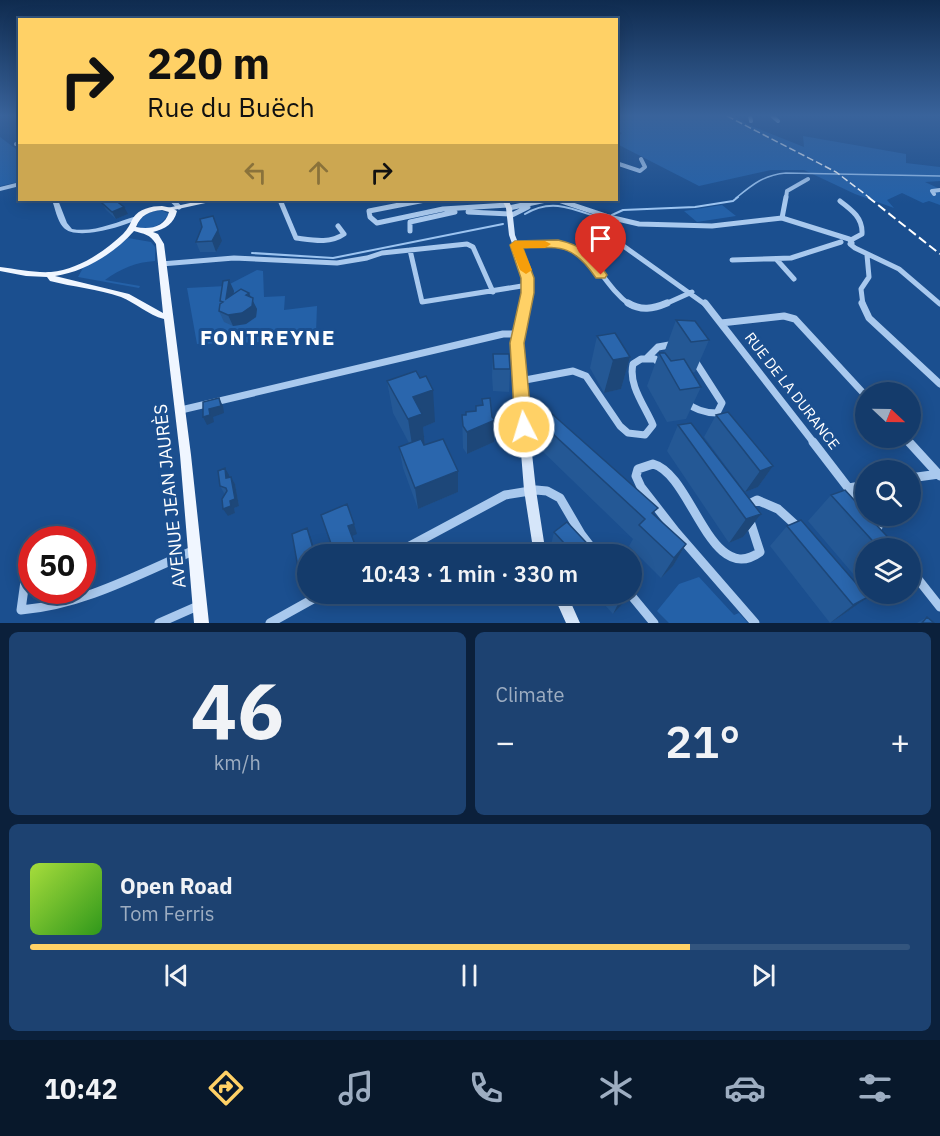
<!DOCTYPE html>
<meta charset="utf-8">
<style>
:root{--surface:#143b6b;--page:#1d4271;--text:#f1f3f6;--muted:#9dadc1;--line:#33557e;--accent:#ffd166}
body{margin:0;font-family:"IBM Plex Sans",sans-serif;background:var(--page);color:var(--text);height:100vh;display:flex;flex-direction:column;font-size:22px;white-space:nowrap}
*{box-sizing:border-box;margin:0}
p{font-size:20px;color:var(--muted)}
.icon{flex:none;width:33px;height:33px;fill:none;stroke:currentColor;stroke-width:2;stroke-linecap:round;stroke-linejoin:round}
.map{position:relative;height:623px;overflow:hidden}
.panel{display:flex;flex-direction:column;gap:9px;padding:9px;background:#0b203b;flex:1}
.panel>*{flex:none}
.banner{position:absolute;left:18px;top:18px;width:600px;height:183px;border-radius:0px;box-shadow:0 3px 15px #0003,0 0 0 2px var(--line);background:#ffd166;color:#111;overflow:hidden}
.needle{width:39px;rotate:112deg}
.tools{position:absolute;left:855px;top:382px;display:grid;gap:12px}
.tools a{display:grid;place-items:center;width:66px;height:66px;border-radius:50%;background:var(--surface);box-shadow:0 3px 15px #0003,0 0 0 2px var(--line);font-size:30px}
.speed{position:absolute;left:18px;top:526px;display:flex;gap:12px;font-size:30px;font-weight:700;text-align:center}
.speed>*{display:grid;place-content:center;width:78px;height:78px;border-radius:50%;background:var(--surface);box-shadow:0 3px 15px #0003,0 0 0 2px var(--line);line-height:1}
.speed .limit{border:9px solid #d22;background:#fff;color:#111}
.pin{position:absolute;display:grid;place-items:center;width:51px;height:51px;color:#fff;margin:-62px -26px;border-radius:50% 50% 50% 0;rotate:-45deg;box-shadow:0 0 6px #0007}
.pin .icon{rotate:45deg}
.me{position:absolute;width:66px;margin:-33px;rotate:355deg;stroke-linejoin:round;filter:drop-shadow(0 0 4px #0008)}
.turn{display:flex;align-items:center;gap:21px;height:126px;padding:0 30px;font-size:27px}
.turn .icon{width:78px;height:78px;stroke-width:2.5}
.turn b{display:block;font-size:42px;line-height:51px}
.lanes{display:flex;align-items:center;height:57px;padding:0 30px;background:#0003;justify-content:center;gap:30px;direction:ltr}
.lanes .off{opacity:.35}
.big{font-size:45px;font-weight:600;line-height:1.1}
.panel .widget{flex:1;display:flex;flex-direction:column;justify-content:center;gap:9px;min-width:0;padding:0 21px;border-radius:9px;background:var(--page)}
.panel .dial{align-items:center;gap:0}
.dial b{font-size:78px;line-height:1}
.song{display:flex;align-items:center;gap:18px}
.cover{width:72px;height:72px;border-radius:9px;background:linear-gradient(135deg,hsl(80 70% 55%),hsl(110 70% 35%))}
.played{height:6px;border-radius:3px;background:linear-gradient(90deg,var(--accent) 75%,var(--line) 75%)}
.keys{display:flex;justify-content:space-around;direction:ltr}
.heat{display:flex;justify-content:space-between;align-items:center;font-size:33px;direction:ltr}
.panel .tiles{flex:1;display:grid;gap:9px;grid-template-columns:1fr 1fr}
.widget:last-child{grid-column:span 2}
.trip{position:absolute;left:297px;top:544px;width:345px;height:60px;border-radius:30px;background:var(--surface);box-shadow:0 3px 15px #0003,0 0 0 2px var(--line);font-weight:600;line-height:60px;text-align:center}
.dock{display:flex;height:96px;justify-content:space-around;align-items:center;background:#08182b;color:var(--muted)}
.dock .icon{width:42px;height:42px}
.dock .selected{color:var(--accent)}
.dock b{font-size:27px;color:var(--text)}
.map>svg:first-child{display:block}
</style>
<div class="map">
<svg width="940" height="623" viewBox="0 0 940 623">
<rect width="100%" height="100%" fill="#1b4f8f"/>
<path fill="#2461a8" d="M617,116H734L749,125L804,147L803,136L906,154V163L940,167V181L925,182L940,189V205L929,201L923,203L902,193L887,200L894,208L855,194L804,170H771L699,186L617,144L616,138L622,133L617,131Z
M0,137L20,152L19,182L0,186Z
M722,205L736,216L697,222L684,211Z
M161,210L169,214C161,225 150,233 137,226C141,215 150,211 161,210Z
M128,238L151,242L155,247V261C136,262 120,269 105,280L140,286L139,288L78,277L83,268Z
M257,270L263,271L264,297L285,296L284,310L317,306L316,332L262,342L197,344L187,288L226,286Z
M699,577L734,615L739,613L748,623H669L657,611L679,584Z"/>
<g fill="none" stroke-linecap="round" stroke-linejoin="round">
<path stroke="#9cc4f0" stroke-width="1.5" d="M736,198C753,184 764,175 786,173L940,176"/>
<path stroke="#9cc4f0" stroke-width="2" d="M525,214C549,199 569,207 594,216
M612,215L623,210L695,207L733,201L738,197
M252,253L333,258L503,224"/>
<path stroke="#a9c9ee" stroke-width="4" d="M750,116L751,121
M772,116L778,121
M20,142L16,144L20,145
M616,163L640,171L645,167L641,159
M934,194L932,191L940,190
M786,198L787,191L808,179"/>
<path stroke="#a9c9ee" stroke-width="5" d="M172,200L179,207
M280,200L296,238C312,240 330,244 344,234L338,226
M280,200H310
M425,200L369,211L370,217L377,223L443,209L508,205
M558,200L609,217L639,224L712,226L782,218L849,239L852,243L850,244L855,248L899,269L940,304
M840,201C852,210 863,218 862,234L851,240
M509,208L546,200
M468,212L510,214
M510,216L528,207
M782,218L786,197
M410,231V222L455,212
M515,245C543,242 574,239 593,263C605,278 614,293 630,305
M622,245L706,305
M410,250L422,302L528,285
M732,260L791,258L841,242
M777,260L794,279
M161,264L234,258L337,263L367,258L382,253L467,244L473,247L493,292
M663,305L692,292
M863,305L861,289L869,277L867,255"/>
<path stroke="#a9c9ee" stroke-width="7" d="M628,303C641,311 653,309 667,303
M705,303L814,443
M862,303L869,318L940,384
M721,323L784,316L795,319L866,396
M647,358L658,347L675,344
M520,381L573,371L586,376L620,426L628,433L645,435L653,425C645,406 628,385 633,364L641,359H655L662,366
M686,402C695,410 704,413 717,413L722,403L695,361
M181,410L503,334H519
M905,438L910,443"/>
<path stroke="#a9c9ee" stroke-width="9" d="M813,442L866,511
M909,442L940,476
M910,478L939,474
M849,488L866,485
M749,508V504L757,500L778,509L800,529
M870,516L878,527
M749,518L760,552C710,588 692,474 653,464L638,469L636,476L641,487L676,532L755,623
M393,555L505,495L536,490L547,491L560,498L581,534L597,555
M910,569L940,607
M26,574L21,610C83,605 139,574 195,550
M630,594L654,623
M159,623L200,605
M270,623L322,594"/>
<path fill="#a9c9ee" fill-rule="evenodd" d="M20,182V186L0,191V187Z
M52,200H58L67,223L72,229C94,233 116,222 137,216L140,218C126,226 75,242 63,227C57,220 55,208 52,200Z"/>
<path fill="#d6e6fa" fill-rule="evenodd" d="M204,200H213L210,202L169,211L166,209L167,208Z
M502,200H508L512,208L515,235L532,278V293L521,353L536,490L546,555H534L524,490L513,353L524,293V278L509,235L506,208Z
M553,594H567L580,623H566Z"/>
<path fill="#f0f6ff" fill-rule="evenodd" d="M162,206L172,208L177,211C174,224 165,229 153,232L158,234L164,244L191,455L209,623H194L180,455L164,319C148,315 136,303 121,297C98,289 73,287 50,281L47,277L26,276L0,271V267C17,269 34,273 51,272C77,270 104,252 123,234C128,229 130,224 133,218C139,209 151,206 162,206ZM162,210L169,212C165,227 150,230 136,227C141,215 149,211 162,210ZM134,231C144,234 150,234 156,244L163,313L129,294L55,276C84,272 115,253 134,231Z"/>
<path stroke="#fff" stroke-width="1.5" stroke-dasharray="7 3" stroke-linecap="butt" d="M727,116L836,172L870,198"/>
<path stroke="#fff" stroke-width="2" stroke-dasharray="9 4" stroke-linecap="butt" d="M868,197L940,254"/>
</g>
<path fill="#245895" d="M102,203L128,214L116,219L106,210Z
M222,241L216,252H200L196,242Z
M229,280L234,291L233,295L251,298L257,309L256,317L246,324L233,326L224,322L219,311L221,303L220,301Z
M676,320L709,340L695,372L692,373L701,387L686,419L667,422L647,386L659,353H664Z
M597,336L630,357L621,389L604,393L590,368Z
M493,354L510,369L509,392L493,391L492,376Z
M387,381L435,422L423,427L425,445L458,471V492L418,509L403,468L399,447L409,443L393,413Z
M482,399L494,442L467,454L463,448L462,415H466L476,411L482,405Z
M716,415L773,466L758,487L745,492L704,437Z
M539,421L654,515L686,544L673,566L661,578L629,546L633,539L536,445Z
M678,425L761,514L743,537L729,543L667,451Z
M229,475V477H231L235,484L239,506L234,508L235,513L228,516L225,494L224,493L220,486Z
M831,495L899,549H866V589L808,521Z
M787,526L868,597L844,614L830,623L770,546Z
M554,532L598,555H560L551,545Z
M595,594H629L624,602L613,614Z
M927,617L934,623H917Z"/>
<path fill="#1d4779" d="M124,207L128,214L116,219L112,212Z
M213,216L222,241L216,252L212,241Z
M229,280L234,291L231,310L226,299Z
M249,293L257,309L256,317L246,324L233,326L228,315Z
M630,357L621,389L604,393L613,360Z
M433,390L435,422L423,427L425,446L413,451L408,419L413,397Z
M219,398L223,406L224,413L213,417L214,422L207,425L203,417Z
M495,420L494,442L467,454V432Z
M773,466L758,487L745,492L760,471Z
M225,468L229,475L231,485L226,478Z
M458,471V492L418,509L415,488Z
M231,477L235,484L239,506L234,508L235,513L228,516L223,509Z
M761,514L743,537L729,543L746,519Z
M354,524L357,534L352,536L348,526Z
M307,528L311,538L316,555H315Z
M686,544L673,566L661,578L674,558Z
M357,550L359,555H347Z
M308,570V581L304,583L299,573Z
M627,594H629L624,602L613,614L619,602Z
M868,597L844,614L830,623L853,605Z"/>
<path fill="#2a66ad" stroke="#1d4779" stroke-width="1.5" d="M112,200H115L124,207L112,212L102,203Z
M213,216L218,230L212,241L196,242L202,227L200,219Z
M229,280L226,299L241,289L249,293L246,295L253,298L252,306L242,313L228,315L219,311L220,304L223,302L220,301L223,281Z
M676,320L695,321L709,340L691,342Z
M615,333L630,357L613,360L597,336Z
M659,353H665L671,361L684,359L701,387L680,390Z
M493,354H509L510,369H494Z
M416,371L420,378L426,376L433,390L413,397L422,414L408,419L387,381Z
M219,398L221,406L209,409L210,415L203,417V402Z
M490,398L492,417L495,420L467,432L463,426L462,415H466V412L476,411V406L483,405L482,399Z
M728,412L773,466L760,471L716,415Z
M551,413L658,508L652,513L686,544L674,558L639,525L645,519L539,421Z
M691,423L761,514L746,519L678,425Z
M421,439L424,445L443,439L458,471L415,488L399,447Z
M225,468L226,478L231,477L235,499L230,501L231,506L223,509L222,499L227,491L226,488L220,486L218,471Z
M845,490L866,513V516H868L899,549H880L831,495Z
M347,504L354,524L348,526L357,550L347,555H335L321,515Z
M801,520L868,597L853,605L787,526Z
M567,522L598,555H575L554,532Z
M307,528L315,555H308V570L299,573L292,534Z
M611,594H627L619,602Z
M927,617L934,623H922Z"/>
<linearGradient id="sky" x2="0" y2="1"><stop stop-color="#0f2b4f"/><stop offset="0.57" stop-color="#39639b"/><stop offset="1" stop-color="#39639b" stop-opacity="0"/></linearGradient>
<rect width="940" height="203" fill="url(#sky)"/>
<path fill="#ffd166" stroke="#a68842" stroke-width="1.5" d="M558,240C581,245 594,255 607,275L605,278H596C573,244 561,247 523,248L534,278V293L524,343L532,427L530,432L524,434L518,432L515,427L510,343L521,293V278L510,245L515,241Z"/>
<path fill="#f59e0b" d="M515,241H545L551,244L545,248H523L532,270L526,274L520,270L510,245Z"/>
<g text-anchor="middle" stroke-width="6" stroke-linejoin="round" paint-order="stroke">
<g font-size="15" fill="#fff" stroke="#1b4f8f">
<text transform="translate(792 391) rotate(52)" y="5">RUE DE LA DURANCE</text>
</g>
<g font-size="18" fill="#fff" stroke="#1b4f8f">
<text transform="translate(170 496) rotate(-96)" y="6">AVENUE JEAN JAURÈS</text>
</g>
<g font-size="21" font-weight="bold" letter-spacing="1.5" fill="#fff" stroke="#1b4f8f">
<text x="268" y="345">FONTREYNE</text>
</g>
</g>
</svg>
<div class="tools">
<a><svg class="needle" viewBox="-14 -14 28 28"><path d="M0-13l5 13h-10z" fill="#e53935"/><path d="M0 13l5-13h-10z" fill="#9dadc1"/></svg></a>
<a><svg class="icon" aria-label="search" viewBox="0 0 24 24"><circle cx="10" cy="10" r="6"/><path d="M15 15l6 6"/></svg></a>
<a><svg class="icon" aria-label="layers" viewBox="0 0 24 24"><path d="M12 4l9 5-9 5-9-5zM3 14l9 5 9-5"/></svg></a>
</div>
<div class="speed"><div class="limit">50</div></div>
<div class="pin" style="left:601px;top:275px;background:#d93025"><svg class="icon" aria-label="arrive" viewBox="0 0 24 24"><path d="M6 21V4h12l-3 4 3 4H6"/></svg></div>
<svg class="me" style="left:524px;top:427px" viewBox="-20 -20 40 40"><circle r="17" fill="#ffd166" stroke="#fff" stroke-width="3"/><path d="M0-11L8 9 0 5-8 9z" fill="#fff"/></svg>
<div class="trip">10:43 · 1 min · 330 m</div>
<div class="banner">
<div class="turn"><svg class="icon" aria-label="right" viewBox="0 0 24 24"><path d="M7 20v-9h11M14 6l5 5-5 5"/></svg><div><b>220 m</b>Rue du Buëch</div></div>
<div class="lanes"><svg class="icon off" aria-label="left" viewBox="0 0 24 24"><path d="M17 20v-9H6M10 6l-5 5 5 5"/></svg><svg class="icon off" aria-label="ahead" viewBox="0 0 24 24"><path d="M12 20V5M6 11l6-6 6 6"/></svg><svg class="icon" aria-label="right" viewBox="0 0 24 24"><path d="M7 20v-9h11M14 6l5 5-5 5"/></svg></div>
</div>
</div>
<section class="panel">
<div class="tiles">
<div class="widget dial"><b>46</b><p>km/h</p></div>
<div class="widget"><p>Climate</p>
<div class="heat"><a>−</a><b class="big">21°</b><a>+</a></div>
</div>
<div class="widget">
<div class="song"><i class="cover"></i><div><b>Open Road</b><p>Tom Ferris</p></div></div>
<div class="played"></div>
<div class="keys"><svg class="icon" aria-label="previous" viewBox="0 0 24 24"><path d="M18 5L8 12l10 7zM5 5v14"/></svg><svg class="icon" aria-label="pause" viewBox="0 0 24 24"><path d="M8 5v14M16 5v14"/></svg><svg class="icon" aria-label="next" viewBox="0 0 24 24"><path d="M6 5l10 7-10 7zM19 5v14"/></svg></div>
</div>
</div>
</section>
<nav class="dock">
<b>10:42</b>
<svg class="icon selected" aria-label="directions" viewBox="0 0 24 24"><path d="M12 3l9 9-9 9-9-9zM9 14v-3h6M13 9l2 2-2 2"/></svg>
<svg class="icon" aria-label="music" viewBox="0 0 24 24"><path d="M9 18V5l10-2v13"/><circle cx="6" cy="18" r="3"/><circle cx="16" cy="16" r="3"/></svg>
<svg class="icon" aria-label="phone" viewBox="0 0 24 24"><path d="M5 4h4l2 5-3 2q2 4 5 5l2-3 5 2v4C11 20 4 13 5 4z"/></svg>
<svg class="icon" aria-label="climate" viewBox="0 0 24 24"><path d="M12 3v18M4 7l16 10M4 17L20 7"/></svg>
<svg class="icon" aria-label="car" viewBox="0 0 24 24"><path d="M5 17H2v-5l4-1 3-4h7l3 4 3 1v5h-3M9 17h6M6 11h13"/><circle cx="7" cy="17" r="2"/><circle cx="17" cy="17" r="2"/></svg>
<svg class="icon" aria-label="filters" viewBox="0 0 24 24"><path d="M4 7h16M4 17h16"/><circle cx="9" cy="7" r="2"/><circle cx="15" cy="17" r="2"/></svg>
</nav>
